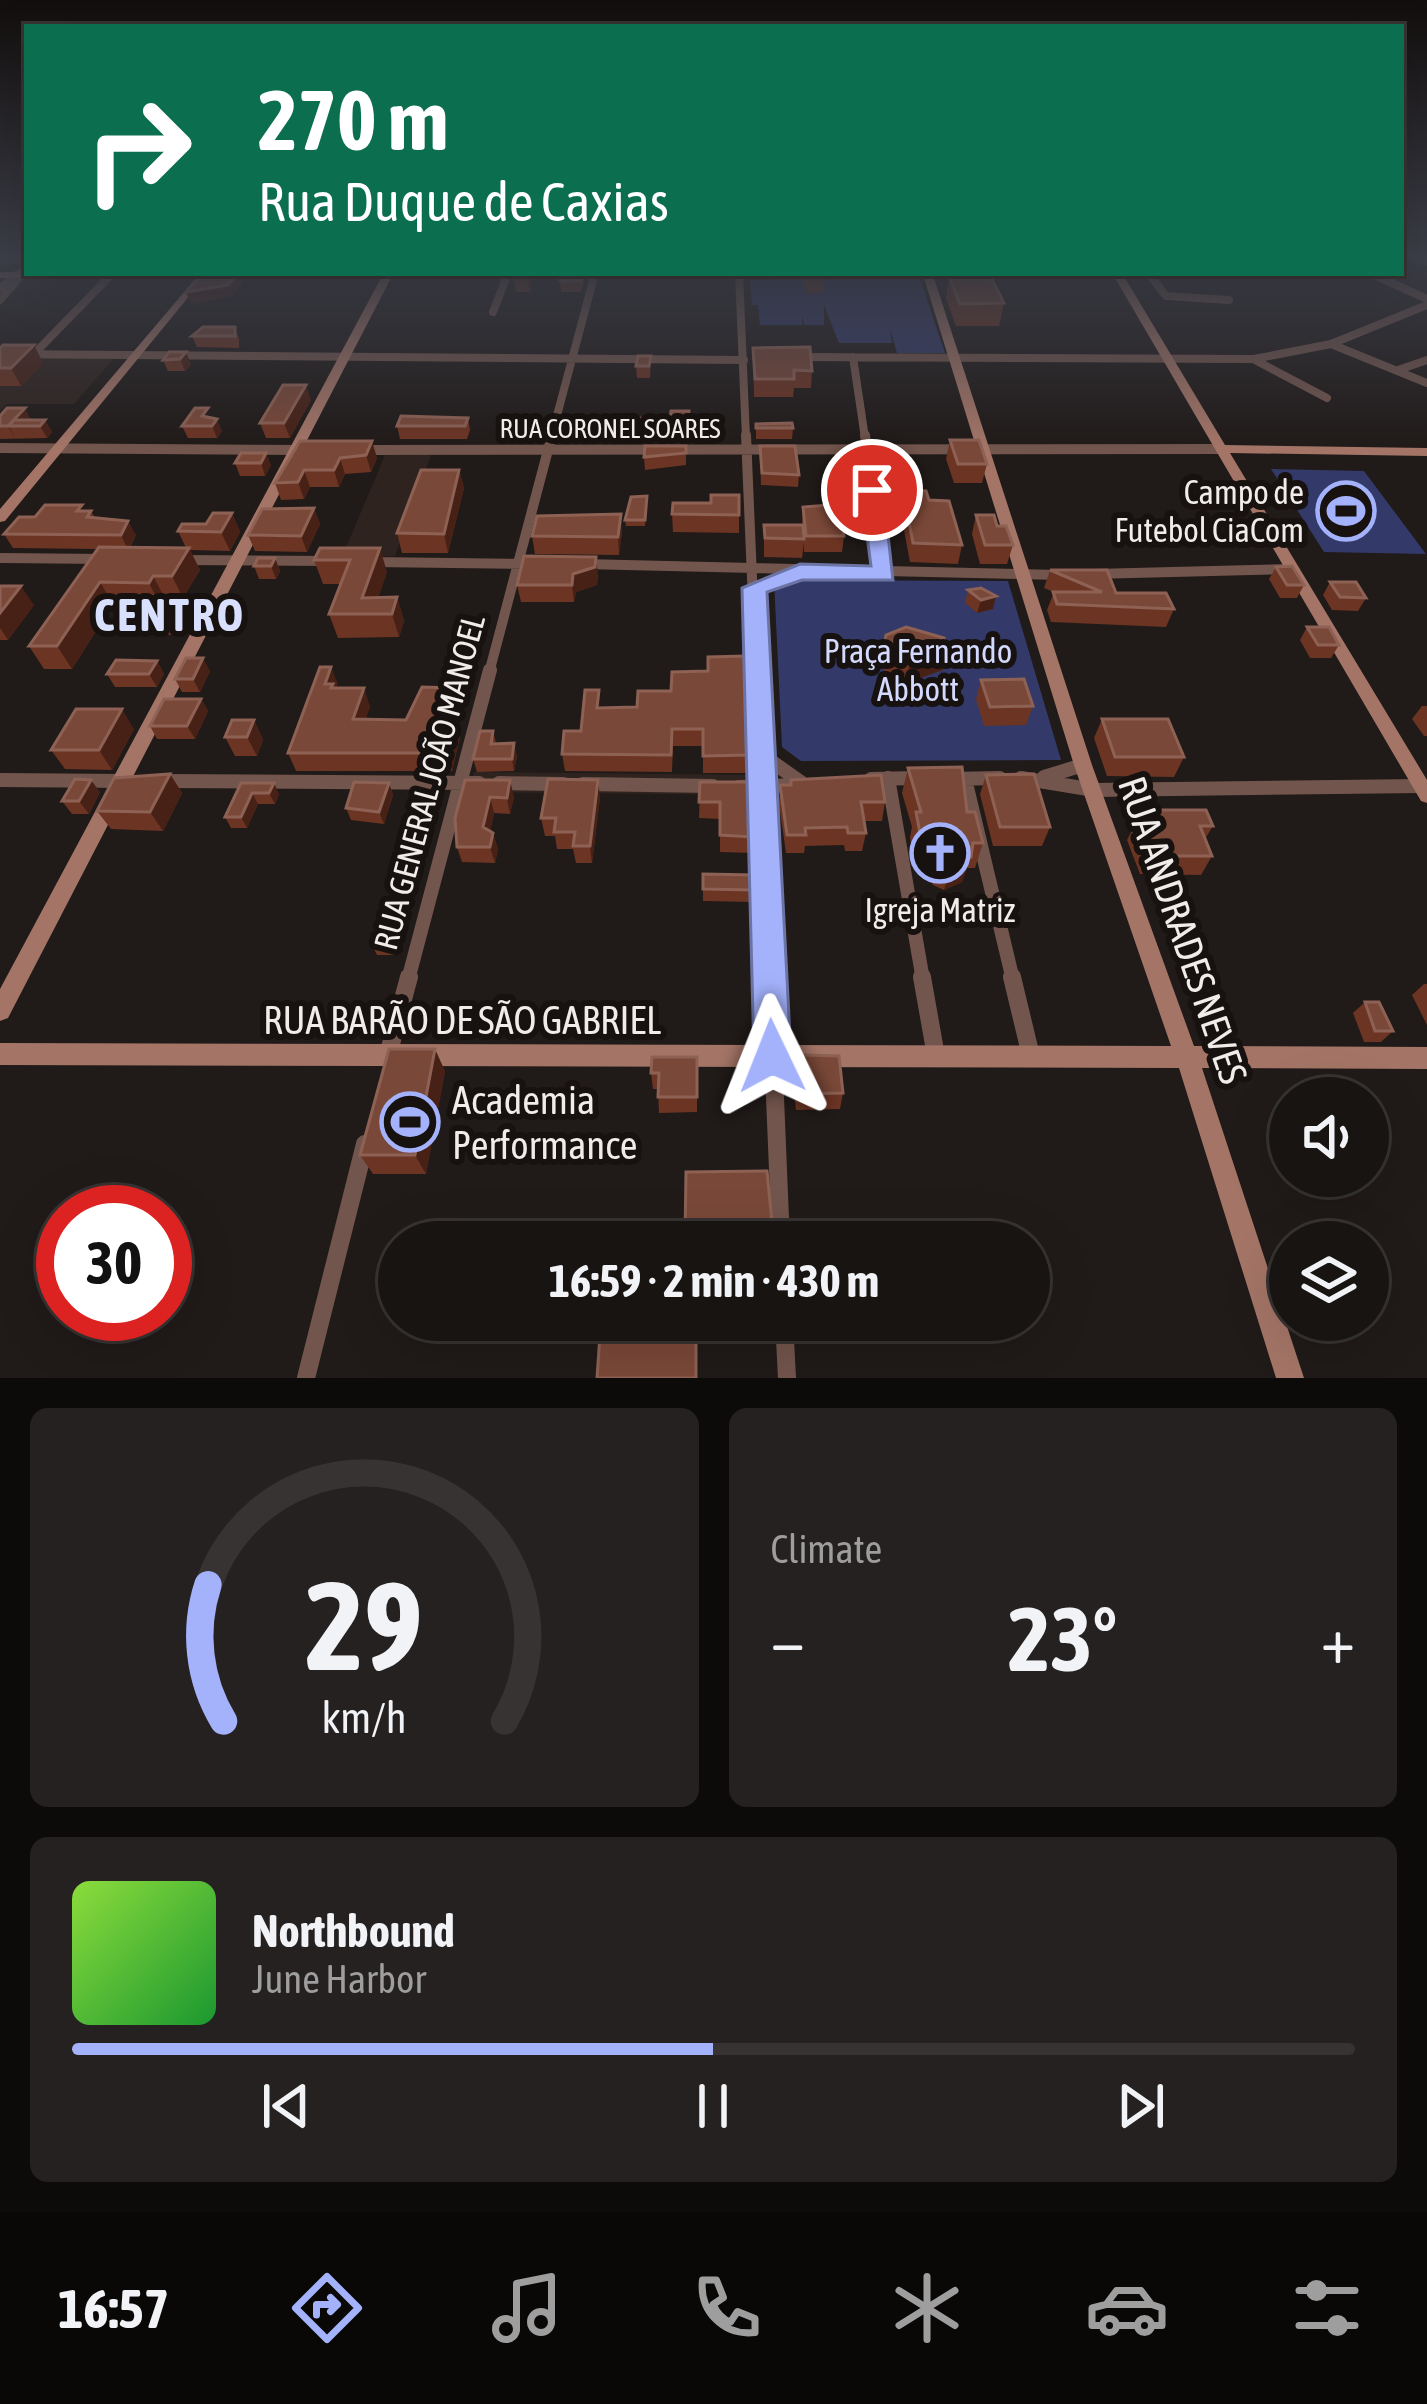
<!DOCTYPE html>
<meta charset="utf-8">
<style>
:root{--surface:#181412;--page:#252120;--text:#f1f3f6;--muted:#9f9e9f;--line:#363332;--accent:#a4b2fc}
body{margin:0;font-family:"Asap Condensed",sans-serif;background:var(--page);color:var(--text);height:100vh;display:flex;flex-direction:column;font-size:45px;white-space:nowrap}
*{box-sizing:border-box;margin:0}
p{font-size:39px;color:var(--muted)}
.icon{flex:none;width:66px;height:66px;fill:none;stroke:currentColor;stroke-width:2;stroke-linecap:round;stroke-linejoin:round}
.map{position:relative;height:1378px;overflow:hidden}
.details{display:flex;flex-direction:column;gap:30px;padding:30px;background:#0d0b0a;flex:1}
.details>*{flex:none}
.banner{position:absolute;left:24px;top:24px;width:1380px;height:252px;border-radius:0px;box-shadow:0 12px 48px #0002,0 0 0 3px var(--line);background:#0b6e4f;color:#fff;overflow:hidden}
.buttons{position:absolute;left:1269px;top:1077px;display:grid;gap:24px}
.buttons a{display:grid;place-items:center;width:120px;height:120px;border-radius:50%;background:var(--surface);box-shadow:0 12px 48px #0002,0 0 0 3px var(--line);font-size:60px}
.speed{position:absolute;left:36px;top:1185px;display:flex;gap:24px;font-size:60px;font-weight:700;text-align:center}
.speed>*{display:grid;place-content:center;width:156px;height:156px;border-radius:50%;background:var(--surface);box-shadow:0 12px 48px #0002,0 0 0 3px var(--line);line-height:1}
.speed .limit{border:18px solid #d22;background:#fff;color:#111}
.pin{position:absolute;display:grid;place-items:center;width:102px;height:102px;color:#fff;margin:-51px;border:6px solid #fff;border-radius:50%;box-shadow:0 3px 12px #0007}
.me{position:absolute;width:132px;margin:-66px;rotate:358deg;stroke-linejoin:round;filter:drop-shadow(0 0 9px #0008)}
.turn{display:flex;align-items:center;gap:42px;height:252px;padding:0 36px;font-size:54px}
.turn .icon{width:156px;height:156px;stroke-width:2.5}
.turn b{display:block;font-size:84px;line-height:102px}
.big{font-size:90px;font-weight:700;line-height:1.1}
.details .widget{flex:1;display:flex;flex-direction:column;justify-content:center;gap:18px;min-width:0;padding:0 42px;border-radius:18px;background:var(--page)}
.details .dial{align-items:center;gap:0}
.dial svg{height:312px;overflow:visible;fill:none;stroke:var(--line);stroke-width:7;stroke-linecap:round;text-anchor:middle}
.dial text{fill:var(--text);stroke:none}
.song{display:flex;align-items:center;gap:36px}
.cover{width:144px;height:144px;border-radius:18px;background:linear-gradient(135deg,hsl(90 70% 55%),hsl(130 70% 35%))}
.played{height:12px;border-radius:6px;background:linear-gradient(90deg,var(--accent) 50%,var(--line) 50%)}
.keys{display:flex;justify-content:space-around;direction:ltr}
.heat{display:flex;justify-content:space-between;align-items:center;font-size:66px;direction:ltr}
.details .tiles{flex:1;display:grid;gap:30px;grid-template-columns:1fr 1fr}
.widget:last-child{grid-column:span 2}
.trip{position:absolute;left:378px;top:1221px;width:672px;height:120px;border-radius:60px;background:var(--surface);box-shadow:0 12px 48px #0002,0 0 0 3px var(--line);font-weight:700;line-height:120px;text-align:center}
.menu{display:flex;height:192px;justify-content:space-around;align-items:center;background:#0a0807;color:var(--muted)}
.menu .icon{width:84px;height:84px}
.menu .active{color:var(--accent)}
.menu b{font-size:54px;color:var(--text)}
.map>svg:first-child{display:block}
</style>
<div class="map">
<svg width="1427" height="1378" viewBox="0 0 1427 1378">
<rect width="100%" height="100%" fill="#201a18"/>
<path fill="#2f231f" d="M0,357L19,359L115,357L74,404H7L0,411Z
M385,455H431L395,556L342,557Z
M474,772L756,775V795L470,792Z"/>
<path fill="#333a69" d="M920,279L945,353H897L890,329L892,343H839L824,305V325H804L802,316V325H760L758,305H752L750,280Z
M1271,469L1364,471L1426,554L1324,552Z
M774,580L1008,581L1061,760L801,761L782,747Z"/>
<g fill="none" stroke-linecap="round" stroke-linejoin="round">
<path stroke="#72554c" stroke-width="8" d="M1412,256L1427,262
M739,273L746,438
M1148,273L1166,296L1229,300
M1370,273L1427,299
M0,288L21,272
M0,300L26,270
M493,312L507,276
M1331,344L1427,383
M0,354L744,360
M33,355L111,275
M799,357L1254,359L1331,344L1427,305
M853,357L865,438
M1255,360L1327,398
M1398,370L1427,360
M551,438L595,273"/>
<path stroke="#72554c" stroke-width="10" d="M746,435L756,673
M865,435L885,574
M0,448L305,450
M361,450L1220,449
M0,558L107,559
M181,560L329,561
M373,562L539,564
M583,564L1060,575
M1093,574L1288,569
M754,588L793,574
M489,673L552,435"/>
<path stroke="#72554c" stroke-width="14" d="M756,670L770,980
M761,754L802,783
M1044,777L1083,765
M888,778L923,980
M1021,778L1094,790L1421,786
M871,779L916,778
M949,779L1000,778
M965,779L1013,980
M0,780L125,781
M163,781L479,783
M499,783L563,784
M583,784L713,786
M739,787L797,785
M408,980L490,670"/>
<path stroke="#72554c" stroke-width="18" d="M770,977L781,1242
M922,977L936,1056
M1012,977L1031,1056
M388,1055L409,977
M784,1320L787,1378
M306,1378L365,1144"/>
<path fill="#a47567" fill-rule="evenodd" d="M0,272L1122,273L1225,445L1427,448V456L1230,453L1427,780V803L1421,801L1115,278H934L1092,765L1194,1046L1427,1047V1069L1202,1068L1304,1378H1276L1179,1068L0,1065V1043L1171,1046L1074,765L924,278H391L8,1018L0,1021V989L381,278H204L5,521L0,522V509L196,278H0Z"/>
</g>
<path fill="#6c3423" d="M513,273H531L532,283L530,292H516Z
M583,273L584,283L581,292H561L560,281Z
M804,273H824L822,293H806L804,283Z
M949,277L1004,303L999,326H956L946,299Z
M235,327L239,339V348L197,347L192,336Z
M34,345L43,363L21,386H0V348Z
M753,348L812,371L811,388H794L793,397H754Z
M169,352L191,364L185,371H168L163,360Z
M651,356L650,378H637L636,366Z
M311,400L290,438H266L260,423Z
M0,416L45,420L52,432L47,438L0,439Z
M212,418L222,431L217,438H188L182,426Z
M468,418L470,430L467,439H400L397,426Z
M647,418V439H605L604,427Z
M689,422H697V439H670L669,428Z
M756,424L793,428L792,439H756Z
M950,440L987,464L982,483H954L946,459Z
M300,441L377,458L371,472L345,474L339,487H310L304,499L281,500L275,483Z
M686,446V465L645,470L644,457Z
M760,446L799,475L798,487L761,485Z
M241,453L271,465L265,476H240L235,463Z
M459,470L464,488L448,553H402L397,533Z
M903,490L929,500L962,545L958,564L910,562L900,509Z
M739,495V533L673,532L672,514Z
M647,496L645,526H626L625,520Z
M803,507L844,536L842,552H804V543L802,558L764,557V525H802Z
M314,508L320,524L307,552L255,551L248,535Z
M91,511L95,518L136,535L130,547L186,548L178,531L206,524L232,513L240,532L230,551L190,550L200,570L183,598H165L160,605L113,604L72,669H44L29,646L97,549L13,548L4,534L35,517Z
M976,515L997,526L1013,545L1007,564H980L972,534Z
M622,532L619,555L535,554L532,536Z
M320,548L387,572L378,597H397L404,621L399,637L338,638L329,614L341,584H323L314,560Z
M275,558L280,571L276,579H259L254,566Z
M1276,567L1304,585L1297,598H1280L1269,579Z
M1050,570L1116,593L1174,609L1166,627L1051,622L1047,610L1054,592L1044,588Z
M598,574L597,585L576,592L574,602H521L517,585Z
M1330,582L1366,598L1358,611L1332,610L1323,595Z
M0,586L34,605L8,640H0Z
M968,590L993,609L977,613L965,603Z
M187,606L193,618L184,636L159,634L152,621Z
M1307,627L1339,645L1331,658H1310L1300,640Z
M886,635L948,650L943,670L906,683L890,677L881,666Z
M157,661L164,674L157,687H115L107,674Z
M210,671L200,692H182L175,679Z
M981,680L1033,706L1026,725L984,726L976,699Z
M338,684L336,688L370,706L365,720H406L461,705L456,724L460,737L452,771H296L288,753Z
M638,691L750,755L749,773H703V746H673L672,772L565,771L562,754L601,708L637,707Z
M201,699L208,711L195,739H157L150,726Z
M1422,706H1427V736H1424L1412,719Z
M1102,719L1184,757L1174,777L1107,776L1094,738Z
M254,720L263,740L257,756H235L225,737Z
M134,729L112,770L65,769L51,750Z
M493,731L496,743L517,756L514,771L477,772L473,759Z
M908,768L967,812L983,843L975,868H967L962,882L944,890L933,885L924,869H915L910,837L912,827L902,793Z
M170,774L182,793L163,831L111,829L97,811Z
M986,775L1050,827L1042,846H993L980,794Z
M465,780L514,797L510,814L494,813L490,831L493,833L498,849L495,863L462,862L457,847Z
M700,782L753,837L752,853L720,852V819L699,818Z
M241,783L279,794L275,804H258L247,828H231L225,817Z
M389,783L393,795L384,824L351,820L346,808Z
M780,785L885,802L882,821H864L866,833L862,851H845L844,845L805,846L804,853H786L779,804Z
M100,792L89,814H72L62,801Z
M600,797L592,863H576L573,849H557L555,836H545L541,818Z
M1152,810L1213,826L1205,839L1212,856L1201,875L1140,874L1127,840L1137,821H1146Z
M703,874L754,875L753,902L703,901Z
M402,941L399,955H377L371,943Z
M1424,984H1427V1025L1412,995Z
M1365,1002L1393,1031L1381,1042H1364L1353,1013Z
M697,1057V1112L659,1113L658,1089H653L651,1073Z
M795,1067L843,1093L840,1109L796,1110L793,1082Z
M445,1071L426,1174H373L360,1155Z
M686,1172L773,1233L772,1242H685Z"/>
<path fill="#482116" d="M0,256H26L27,260L0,268Z
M238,273H239L243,283L232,296L191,304L186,292Z
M527,273H531L532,283L530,292Z
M34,345L43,363L21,386L11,368Z
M186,352L191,364L185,371L180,359Z
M306,385L311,400L290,438L284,423Z
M25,408L31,420L9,426L15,438L8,426Z
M217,419L222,431L217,438L212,426Z
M45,420L52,432L47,438L40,426Z
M372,441L377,458L371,472L366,455Z
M266,453L271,465L265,476L261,463Z
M340,458L345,474L339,487L334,470Z
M304,470L310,487L304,499L298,482Z
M459,470L464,488L448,553L444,534Z
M314,508L320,524L307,552L301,536Z
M232,513L240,532L230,551L221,532Z
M621,514L622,532L619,555L618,537Z
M128,521L136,535L128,550L121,535Z
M189,548L200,570L183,598L172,576Z
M380,548L387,572L373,614L362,598Z
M596,557L598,574L597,585L576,592L574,602L572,585L573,574Z
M275,558L280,571L276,579L271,566Z
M153,576L165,598L160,605L149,583Z
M100,582L113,604L72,669L57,646Z
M21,586L34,605L8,640L0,628V613Z
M996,596L993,609L977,613L981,600Z
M397,597L404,621L399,637L392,614Z
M187,606L193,618L184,636L177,623Z
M948,650L943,670L906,683L910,663Z
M203,658L210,671L200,692L193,679Z
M157,661L164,674L157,687L149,674Z
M331,667L338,684L335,691L325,684Z
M364,688L370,706L360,737L353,719Z
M456,688L461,705L456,724L460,737L452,771L447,753V720Z
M201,699L208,711L195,739L187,726Z
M122,709L134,729L112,770L99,750Z
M254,720L263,740L257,756L247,737Z
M514,743L517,756L514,771L512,759Z
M170,774L182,793L163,831L150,812Z
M91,780L100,792L89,814L79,801Z
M510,780L514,797L510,814L507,798Z
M598,780L600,797L592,863L590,846Z
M274,783L279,794L275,804L269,793Z
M389,783L393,795L384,824L379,812Z
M252,793L258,804L247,828L241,817Z
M490,797L494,813L488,843L483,827Z
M493,833L498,849L495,863L490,847Z
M971,857L962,882L944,890L951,865Z
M397,929L402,941L399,955L393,943Z
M435,1049L445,1071L426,1174L415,1155Z"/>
<path fill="#7a4838" stroke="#8d6154" stroke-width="3" d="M221,273H238L228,285L186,292L201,275Z
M562,273H582L580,281H560Z
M949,277H991L1004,303L960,304Z
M203,327H235V336H192Z
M3,345H34L11,368H0V348Z
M810,347L812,371L794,370V379H755L753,348Z
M169,352H186L180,359L163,360Z
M638,356H651L649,366H636Z
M283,385H306L284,423H260Z
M7,408H25L8,426H0V416Z
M195,408H208L202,416L217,419L212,426H182Z
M671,411H689L688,422H697V428H669Z
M401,416L468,418L465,426H397Z
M647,418L646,427H604L605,419Z
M14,420H45L40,426H9Z
M792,423L793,428H756V424Z
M950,440H979L987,464H958Z
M300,441H372L366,455L340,458L334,470H304L298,482L275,483Z
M645,446H686V453L644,457Z
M760,446H795L799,475L762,473Z
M241,453H266L261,463H235Z
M421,470H459L444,534L397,533Z
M903,490L926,491L929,500L949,501L962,545L913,543Z
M711,495H739V515L672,514L673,503H711Z
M647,496L645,520H625L631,497Z
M840,504L844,536H806L803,507Z
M45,505H82L77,511H91L87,517L128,521L121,535L4,534L19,517H35Z
M314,508L301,536L248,535L262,509Z
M213,513H232L221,532L178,531L182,524H206Z
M621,514L618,537L532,536L537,516Z
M976,515H994L997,526H1006L1013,545H985Z
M764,525H803L804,539L765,538Z
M99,547L189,548L172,576H153L149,583L100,582L57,646H29Z
M320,548H380L362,598L397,597L392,614H329L350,560H314Z
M524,556L596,557L595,567L573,574L572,585H517Z
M258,558H275L271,566H254Z
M1292,566L1304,585H1287L1276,567Z
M1050,570H1107L1116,593H1166L1174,609L1057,604L1053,592H1102Z
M1330,582H1356L1366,598L1340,597Z
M0,586H21L0,613Z
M981,588L996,596L981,600L968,590Z
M161,606H187L177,623L152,621Z
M906,627L944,638L948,650L910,663L893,657L884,646L886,635Z
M1307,627H1329L1339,645H1318Z
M745,656L750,755L703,756V729H672L671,755L562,754L564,731H581L585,690H599L597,708L637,707L638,691H671L672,672L708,671V657Z
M186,658H203L193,679H175Z
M116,660L157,661L149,674H107Z
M320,667H331L325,684H333L331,688H364L353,719L406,720L422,687L456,688L447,720H455L447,753H288Z
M1024,679L1033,706L990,707L981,680Z
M164,699H201L187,726H150Z
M76,709H122L99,750H51Z
M1102,719H1168L1184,757H1115Z
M232,720H254L247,737H225Z
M480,731H493L491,744L514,743L512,759H473Z
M962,767L967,812H975L983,843H973L971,857L951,865L940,861L931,844H922L916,812H921L908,768Z
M170,774L150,812L97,811L114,778Z
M1034,774L1050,827H1000L986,775Z
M881,775L885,802H861L866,833H848L847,827L805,828L806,835H787L780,785H791V780Z
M75,779L91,780L79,801H62Z
M548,779L598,780L590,846H573L575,832H554L556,818H541Z
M465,780H510L507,798L490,797L483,827L493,833L490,847H457L455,818Z
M354,782L389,783L379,812L346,808Z
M700,782H750L753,837L720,835V802H699Z
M241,783H274L269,793H252L241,817H225Z
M1152,810H1206L1213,826H1200L1212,856H1150L1137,821H1156Z
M703,874L754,875V890L703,889Z
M375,929H397L393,943H371Z
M1365,1002H1379L1393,1031H1375Z
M389,1049H435L415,1155H360Z
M805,1055L839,1056L843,1093L798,1094L795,1067Z
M652,1057H697V1097H658L659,1073H651Z
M767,1171L773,1233L685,1237L686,1172Z
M601,1320H696V1378H597Z"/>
<linearGradient id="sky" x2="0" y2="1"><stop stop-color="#120e0d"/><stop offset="0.57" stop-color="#3c3e48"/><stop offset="1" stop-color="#3c3e48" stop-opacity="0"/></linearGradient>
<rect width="1427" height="449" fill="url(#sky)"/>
<path fill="#a4b2fc" stroke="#6b74a4" stroke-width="3" d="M872,484L883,490L893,580H802L767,592L791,1056L786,1069L772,1074L759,1069L754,1056L742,588L800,564L871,566L861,490Z"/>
<defs>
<symbol id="stadium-ring" viewBox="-11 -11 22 22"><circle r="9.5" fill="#17110f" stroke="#a4b2fc" stroke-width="1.5"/><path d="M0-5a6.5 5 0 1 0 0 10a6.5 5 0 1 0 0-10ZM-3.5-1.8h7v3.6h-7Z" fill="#a4b2fc"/></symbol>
<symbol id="church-ring" viewBox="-11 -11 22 22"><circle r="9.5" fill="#17110f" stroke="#a4b2fc" stroke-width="1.5"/><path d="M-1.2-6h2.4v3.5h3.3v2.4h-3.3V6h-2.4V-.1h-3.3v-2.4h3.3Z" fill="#a4b2fc"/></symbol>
</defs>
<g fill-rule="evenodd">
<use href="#stadium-ring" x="1313" y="478" width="66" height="66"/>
<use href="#church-ring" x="907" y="820" width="66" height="66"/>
<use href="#stadium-ring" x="377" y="1089" width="66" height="66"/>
</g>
<g text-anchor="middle" stroke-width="12" stroke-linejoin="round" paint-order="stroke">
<g font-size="27" fill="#f0ecea" stroke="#17110f">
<text x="610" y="438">RUA CORONEL SOARES</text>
</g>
<g font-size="33" fill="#f0ecea" stroke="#17110f" text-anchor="end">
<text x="1304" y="504">Campo de<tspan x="1304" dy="38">Futebol CiaCom</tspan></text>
<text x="940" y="922" text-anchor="middle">Igreja Matriz</text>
</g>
<g font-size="33" fill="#d3dafe" stroke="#17110f">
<text x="918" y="663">Praça Fernando<tspan x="918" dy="38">Abbott</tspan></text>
</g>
<g font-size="33" fill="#f0ecea" stroke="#17110f">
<text transform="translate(429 782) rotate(-75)" y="12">RUA GENERAL JOÃO MANOEL</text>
</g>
<g font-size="39" fill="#f0ecea" stroke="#17110f">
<text transform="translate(1183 930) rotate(71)" y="14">RUA ANDRADES NEVES</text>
<text x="462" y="1034">RUA BARÃO DE SÃO GABRIEL</text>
</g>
<g font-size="39" fill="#f0ecea" stroke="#17110f" text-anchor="start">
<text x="452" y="1114">Academia<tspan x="452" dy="45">Performance</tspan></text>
</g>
<g font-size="45" font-weight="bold" letter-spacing="3" fill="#d9e0fd" stroke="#17110f">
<text x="170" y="631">CENTRO</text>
</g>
</g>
</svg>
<div class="buttons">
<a><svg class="icon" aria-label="sound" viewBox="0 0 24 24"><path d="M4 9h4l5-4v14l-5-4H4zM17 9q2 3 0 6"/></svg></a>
<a><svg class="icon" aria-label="layers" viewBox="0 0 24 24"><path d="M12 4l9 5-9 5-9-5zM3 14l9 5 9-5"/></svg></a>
</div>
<div class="speed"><div class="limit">30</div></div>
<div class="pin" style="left:872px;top:490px;background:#d93025"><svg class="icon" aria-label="arrive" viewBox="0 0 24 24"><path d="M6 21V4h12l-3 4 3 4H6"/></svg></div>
<svg class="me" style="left:772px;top:1056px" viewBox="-20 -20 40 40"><path d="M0-17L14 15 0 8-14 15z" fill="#a4b2fc" stroke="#fff" stroke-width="4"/></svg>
<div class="trip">16:59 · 2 min · 430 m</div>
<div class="banner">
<div class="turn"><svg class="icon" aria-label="right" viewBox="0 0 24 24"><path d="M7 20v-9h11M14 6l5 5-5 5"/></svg><div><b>270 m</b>Rua Duque de Caxias</div></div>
</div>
</div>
<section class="details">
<div class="tiles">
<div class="widget dial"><svg viewBox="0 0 100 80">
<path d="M14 69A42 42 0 1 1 86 69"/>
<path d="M14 69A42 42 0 0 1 10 34" stroke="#a4b2fc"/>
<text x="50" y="56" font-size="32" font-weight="700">29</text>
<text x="50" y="72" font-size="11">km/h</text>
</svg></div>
<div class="widget"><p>Climate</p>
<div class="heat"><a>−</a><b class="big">23°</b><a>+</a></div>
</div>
<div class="widget">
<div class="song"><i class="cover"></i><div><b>Northbound</b><p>June Harbor</p></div></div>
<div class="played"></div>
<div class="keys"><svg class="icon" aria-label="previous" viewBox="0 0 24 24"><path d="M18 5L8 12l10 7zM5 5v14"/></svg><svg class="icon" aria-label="pause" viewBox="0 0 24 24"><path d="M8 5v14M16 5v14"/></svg><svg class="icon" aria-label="next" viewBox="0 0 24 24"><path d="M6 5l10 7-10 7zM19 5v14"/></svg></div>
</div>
</div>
</section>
<nav class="menu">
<b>16:57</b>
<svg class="icon active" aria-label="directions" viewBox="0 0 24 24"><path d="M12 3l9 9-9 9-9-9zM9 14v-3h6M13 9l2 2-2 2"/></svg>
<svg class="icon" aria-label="music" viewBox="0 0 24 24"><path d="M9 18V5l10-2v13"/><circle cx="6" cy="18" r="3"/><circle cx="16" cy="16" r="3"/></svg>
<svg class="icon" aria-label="phone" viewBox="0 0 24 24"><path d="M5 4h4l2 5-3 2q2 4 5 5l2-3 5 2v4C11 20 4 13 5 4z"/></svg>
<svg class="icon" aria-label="climate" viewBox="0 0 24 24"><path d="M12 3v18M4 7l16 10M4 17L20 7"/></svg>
<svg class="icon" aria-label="car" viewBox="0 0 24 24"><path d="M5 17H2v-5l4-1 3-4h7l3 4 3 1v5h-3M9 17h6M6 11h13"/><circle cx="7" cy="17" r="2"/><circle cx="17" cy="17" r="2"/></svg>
<svg class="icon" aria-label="filters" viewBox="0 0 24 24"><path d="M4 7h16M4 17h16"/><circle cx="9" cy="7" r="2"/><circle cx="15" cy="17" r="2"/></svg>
</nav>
